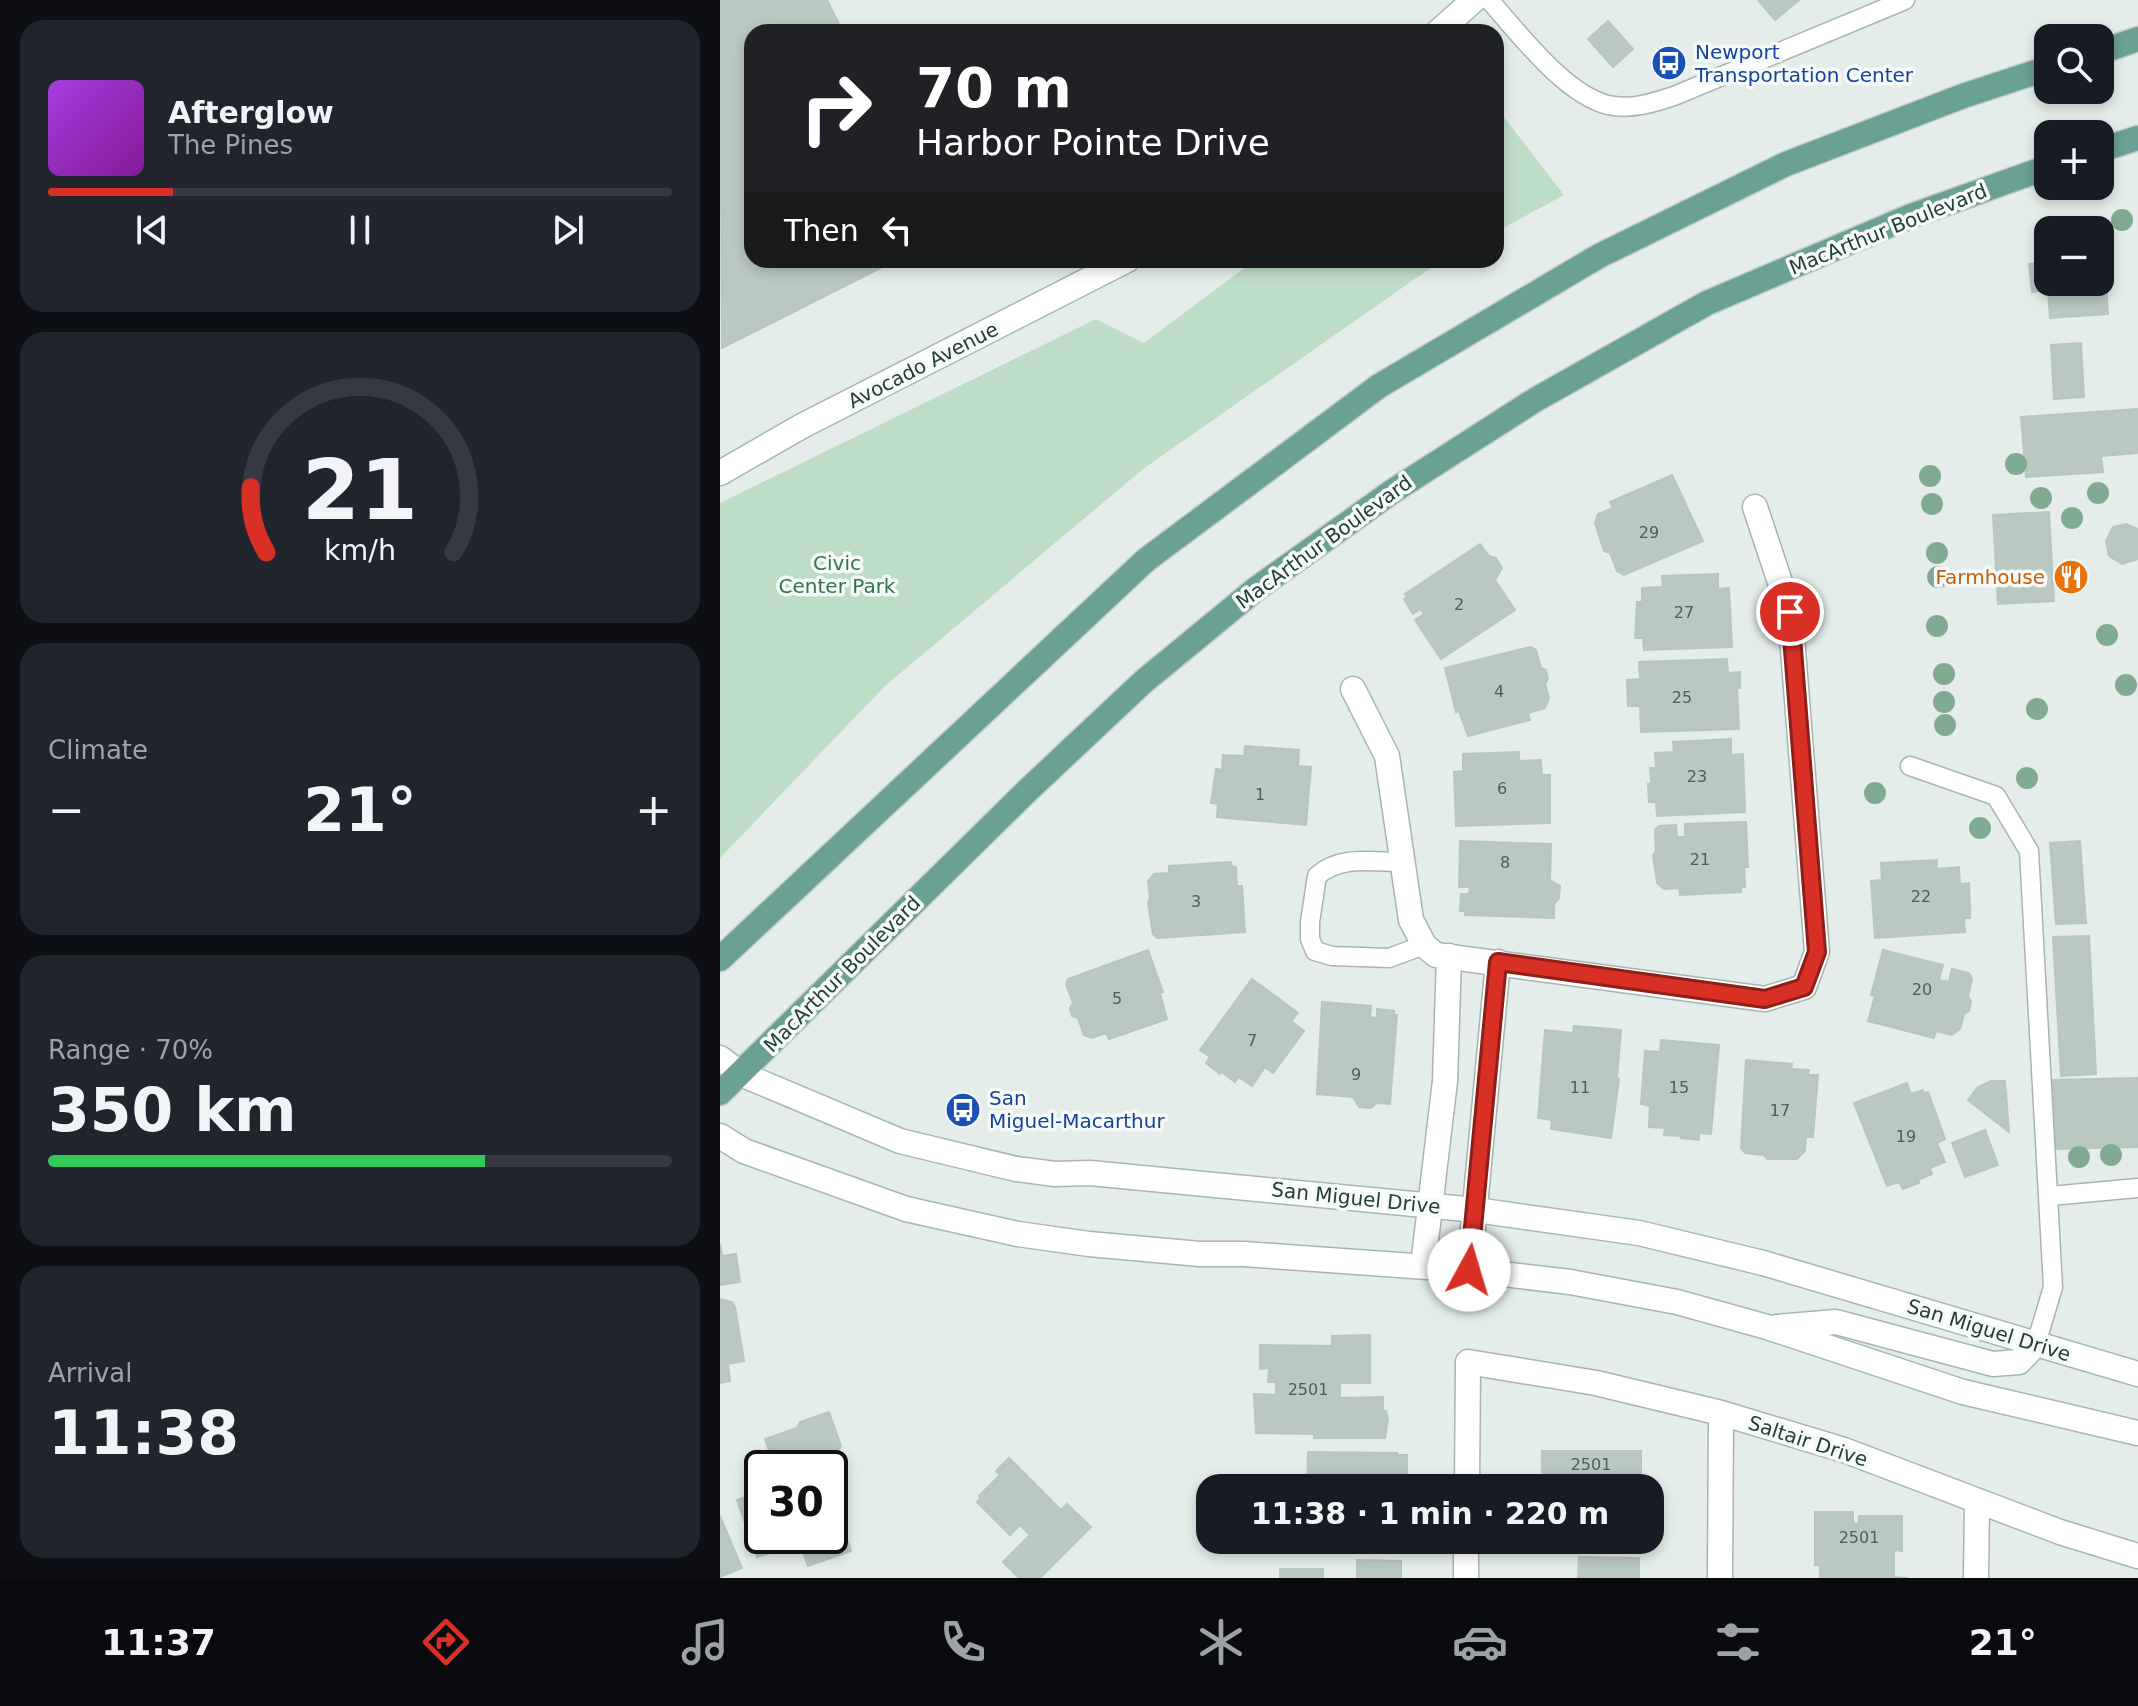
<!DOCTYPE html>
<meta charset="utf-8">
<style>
:root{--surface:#171b24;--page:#20242c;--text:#f1f3f6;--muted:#9ea1a6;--line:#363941;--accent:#d93025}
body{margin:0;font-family:"DejaVu Sans",sans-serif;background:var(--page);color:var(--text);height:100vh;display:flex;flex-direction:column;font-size:30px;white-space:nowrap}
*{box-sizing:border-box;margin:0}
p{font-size:26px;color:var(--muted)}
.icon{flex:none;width:44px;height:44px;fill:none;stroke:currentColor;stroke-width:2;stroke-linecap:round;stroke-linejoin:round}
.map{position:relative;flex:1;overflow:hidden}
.side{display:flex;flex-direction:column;gap:20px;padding:20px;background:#0d0f14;width:720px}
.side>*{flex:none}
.guide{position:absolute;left:24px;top:24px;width:760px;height:244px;border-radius:24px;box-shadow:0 4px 12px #0003;background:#202124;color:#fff;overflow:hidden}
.fabs{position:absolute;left:1314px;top:24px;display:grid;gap:16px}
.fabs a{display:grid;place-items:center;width:80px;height:80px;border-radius:16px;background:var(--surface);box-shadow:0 4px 12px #0003;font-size:40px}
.speed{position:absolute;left:24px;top:1450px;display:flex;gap:16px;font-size:40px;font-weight:700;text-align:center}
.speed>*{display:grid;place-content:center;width:104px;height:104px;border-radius:50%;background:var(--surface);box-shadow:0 4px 12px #0003;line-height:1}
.speed .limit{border:4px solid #111;border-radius:12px;background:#fff;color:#111}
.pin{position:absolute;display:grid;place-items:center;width:68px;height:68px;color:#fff;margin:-34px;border:4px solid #fff;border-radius:50%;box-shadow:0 2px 8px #0007}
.me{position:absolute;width:88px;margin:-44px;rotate:6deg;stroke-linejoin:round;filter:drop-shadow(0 0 6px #0008)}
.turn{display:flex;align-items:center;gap:28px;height:168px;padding:0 40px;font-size:36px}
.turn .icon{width:104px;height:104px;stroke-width:2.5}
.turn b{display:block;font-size:56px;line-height:68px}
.then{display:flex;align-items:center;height:76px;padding:0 40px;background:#0003;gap:16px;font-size:30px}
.big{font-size:60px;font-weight:600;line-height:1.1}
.side .widget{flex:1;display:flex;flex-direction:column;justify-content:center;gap:12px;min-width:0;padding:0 28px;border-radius:24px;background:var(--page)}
.side .dial{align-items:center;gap:0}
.dial svg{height:208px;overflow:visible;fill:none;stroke:var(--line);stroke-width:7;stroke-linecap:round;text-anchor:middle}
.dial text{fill:var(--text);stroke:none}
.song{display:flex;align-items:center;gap:24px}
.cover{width:96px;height:96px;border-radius:12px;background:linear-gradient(135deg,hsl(280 70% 55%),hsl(290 70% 35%))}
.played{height:8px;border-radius:4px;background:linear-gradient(90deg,var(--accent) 20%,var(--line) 20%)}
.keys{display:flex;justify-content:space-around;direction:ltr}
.heat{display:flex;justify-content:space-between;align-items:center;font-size:44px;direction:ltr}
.charge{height:12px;border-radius:6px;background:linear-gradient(90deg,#34c759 70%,var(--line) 0)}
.trip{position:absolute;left:476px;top:1474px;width:468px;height:80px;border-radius:24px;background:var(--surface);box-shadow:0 4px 12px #0003;font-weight:600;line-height:80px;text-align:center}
.menu{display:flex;height:128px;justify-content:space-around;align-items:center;background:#090b0e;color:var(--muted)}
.menu .icon{width:56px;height:56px}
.menu .active{color:var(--accent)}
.menu b{font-size:36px;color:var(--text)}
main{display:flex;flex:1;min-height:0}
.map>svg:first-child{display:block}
</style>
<main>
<section class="side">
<div class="widget">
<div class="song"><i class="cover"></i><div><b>Afterglow</b><p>The Pines</p></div></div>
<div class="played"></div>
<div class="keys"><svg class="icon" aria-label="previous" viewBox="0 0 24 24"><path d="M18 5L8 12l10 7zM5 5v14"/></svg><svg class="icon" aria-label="pause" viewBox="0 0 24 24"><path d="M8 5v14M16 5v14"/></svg><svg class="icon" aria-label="next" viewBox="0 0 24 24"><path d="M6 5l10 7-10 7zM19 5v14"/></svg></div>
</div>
<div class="widget dial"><svg viewBox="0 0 100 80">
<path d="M14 69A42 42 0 1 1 86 69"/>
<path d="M14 69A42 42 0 0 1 8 44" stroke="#d93025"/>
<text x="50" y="56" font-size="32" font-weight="700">21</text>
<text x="50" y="72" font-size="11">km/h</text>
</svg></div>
<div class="widget"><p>Climate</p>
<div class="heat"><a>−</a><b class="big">21°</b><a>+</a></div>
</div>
<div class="widget"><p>Range · 70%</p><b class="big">350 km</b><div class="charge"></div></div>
<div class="widget"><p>Arrival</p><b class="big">11:38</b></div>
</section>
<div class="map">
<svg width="1418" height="1578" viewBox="0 0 1418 1578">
<rect width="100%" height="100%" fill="#e4ede9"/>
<path fill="#beddc7" d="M776,107L844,195L776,232Z
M535,260H722L423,469L165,686L0,858V503L376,319L424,343Z"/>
<path fill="#bac8c2" stroke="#b7c6c0" stroke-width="2" d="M0,0H107L123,32H32V260H176L2,348Z
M1038,0H1079L1055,20Z
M888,21L913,49L893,67L868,39Z
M1380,261H1385L1388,314L1330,318L1328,290L1355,286L1354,282H1380Z
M1328,262V282H1354L1355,286L1312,292L1309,264Z
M1361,343L1364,397L1334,399L1331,345Z
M1418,409V453L1381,456L1383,472L1306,477L1301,417Z
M952,475L983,541L904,575L897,571L890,553L884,551L875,523L878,514L893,508L890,502Z
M1329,512L1334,601L1278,604L1273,515Z
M1406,524L1418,529V559L1402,564L1389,556L1386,541L1393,527Z
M760,544L769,556L776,558L782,568L775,580L795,610L721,659L695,620L704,614L700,609L693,614L684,599L687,597L685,594Z
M998,574V589L1009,588L1012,647L924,650L923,638H915L917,602H922V588L943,587L942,576Z
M810,647L816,650L821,668L826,670L828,679L825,684L829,698L825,708L808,713L810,720L748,736L739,711L736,712L725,668Z
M1007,659L1008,673L1020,672V688H1017L1019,729L921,732L920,706H908L907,680L920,679L919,662Z
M1011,739V755L1023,754L1025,812L937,816L936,802H929L928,784H931L930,768H936L935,753L954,752L953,742Z
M525,746L579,750L578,766L591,767L586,825L497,817L498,804L491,803L496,769L502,770L503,755L524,756Z
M799,752V761L821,760L822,775H830V823L736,826L734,772L743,771V754Z
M1026,822L1028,867H1024L1025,887H1021V892L960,895L959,888L944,889L937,883L933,855L936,851L935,830L939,826L956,825L957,837H965V824Z
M740,841L831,844L830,880L840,886L839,898L834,904V918L745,915V911H740L741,894H749L750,887H739Z
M1360,841L1366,923L1336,924L1330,843Z
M1217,860V869L1239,867L1240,884L1249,883L1250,908V918H1244L1245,932L1155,938L1151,881L1162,880L1161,863Z
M511,862L512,867H516L517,886H522L525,932L437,938L433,934L428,903L430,898L428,881L434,874L449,873V866Z
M1369,936L1376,1074L1341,1076L1333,937Z
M428,950L443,992L440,993L447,1019L389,1039L386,1033L372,1038L364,1035L358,1018L352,1016L350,1008L353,1003L346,984L348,979Z
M1163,950L1223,965L1219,980L1229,982L1232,969L1249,973L1252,979L1248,997L1251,1001L1249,1011L1244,1014L1240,1029L1232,1035L1216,1031L1214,1038L1148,1021L1155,996L1151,995Z
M532,979L578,1013L571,1021L584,1031L553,1073L545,1067L532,1086L519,1077L515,1082L502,1072L500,1074L486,1063L490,1057L480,1050Z
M602,1002L651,1006L650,1017L657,1018V1009L674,1011V1015H677L670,1104L656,1103L651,1108L639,1107L633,1097L597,1094Z
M854,1026L901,1030L897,1078L899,1079L891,1138L831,1129L832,1120L818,1118L825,1030L853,1033Z
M941,1040L999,1045L991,1134L979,1133V1140L961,1138V1136L944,1135L945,1128L929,1127L930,1106L921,1104L925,1051L940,1052Z
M1026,1060L1072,1064L1071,1069L1089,1070L1088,1075H1098L1093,1137H1086L1085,1151L1077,1159H1047L1044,1155L1025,1153L1021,1148Z
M1418,1078V1147L1334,1149L1332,1080Z
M1271,1081H1285L1289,1132L1248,1100L1258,1087Z
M1187,1083L1191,1094L1203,1090L1204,1094L1208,1092L1225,1139L1217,1143L1225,1162L1210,1168L1212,1174L1198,1180L1199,1183L1183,1189L1179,1182L1167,1186L1134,1103Z
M1265,1130L1278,1165L1245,1177L1232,1143Z
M0,1244L2,1256L16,1254L20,1282L0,1285Z
M0,1299L12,1302L15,1307L24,1361L8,1364L10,1381L0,1383Z
M650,1335V1383H620V1398L663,1397V1411H666L668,1419L665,1438H594V1434L536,1433L534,1394L556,1395V1382H548L549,1368L540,1369V1345L612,1346V1336Z
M109,1412L121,1446L116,1457L101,1462L103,1468H55L45,1439L77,1428L80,1422Z
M822,1451H921V1488H834V1477L822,1476Z
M588,1452L677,1453V1455H687V1487L691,1488H587Z
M289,1458L341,1510L347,1504L371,1527L320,1578H299L283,1562L310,1535L300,1525L290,1535L257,1502L261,1498L259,1496L280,1475L276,1471Z
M110,1489L131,1551L88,1566L80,1543L37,1557L17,1500L42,1491V1536H110Z
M930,1502H934V1549H895V1540H835H930Z
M1095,1512H1133V1523L1139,1524V1516H1182V1551L1174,1550V1577L1188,1578H1100V1565H1095Z
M0,1516L22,1568L0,1577Z
M537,1540H682V1549H641V1543L601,1542L596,1548L537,1547Z
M859,1557L919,1558V1578H858Z
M637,1560L681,1561V1578H637Z
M560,1569H603V1578H560Z"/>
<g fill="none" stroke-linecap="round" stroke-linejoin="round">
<defs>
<path id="lane" d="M769,0C799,33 844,94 888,105C911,110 933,103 954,96L1185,0
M1190,766L1276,796L1309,851L1333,1287L1316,1344
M682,862C652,862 620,855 597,876L590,922V939L595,951L612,956L669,958L704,945
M1330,1196L1418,1188"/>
<path id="street" d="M633,689L667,756L691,920L704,945L716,955L1045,999L1084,987L1097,952L1070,612L1035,507
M703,1266L725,1081L729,956
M749,1270L778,962
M747,1488L748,1362L876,1383L1001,1413L1124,1450L1340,1532L1418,1556
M746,1578V1540
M1000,1578L1001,1413
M1256,1578L1257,1501"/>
<path id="secondary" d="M718,32L754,0
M0,473L82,426L407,260
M0,1058L21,1074L180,1141L296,1169L335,1174L370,1173L756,1210L919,1233L1043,1263L1418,1374
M0,1136L24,1151L186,1209L298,1234L369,1244L480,1254H524L749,1270L850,1282L957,1302L1047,1327L1243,1392L1418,1433
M1057,1327L1116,1322L1273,1364L1299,1362L1316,1344"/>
<path id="primary" d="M1380,52L1418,39
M1380,150L1418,138
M0,959L426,560L659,386L879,256L1066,164L1243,96L1328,68
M0,1093L306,792L423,682L536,589L673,491L815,400L987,303L1191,216L1328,167"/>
</defs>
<use href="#lane" stroke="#a7b5b0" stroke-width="21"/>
<use href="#street" stroke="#a7b5b0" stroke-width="27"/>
<use href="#secondary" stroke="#a3b8b1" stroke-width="27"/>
<use href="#primary" stroke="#c2c9c7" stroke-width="27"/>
<use href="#lane" stroke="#fff" stroke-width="18"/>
<use href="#street" stroke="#fff" stroke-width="24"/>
<use href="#secondary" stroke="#fff" stroke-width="24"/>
<use href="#primary" stroke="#6ba094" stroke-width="24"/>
</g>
<g fill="#81aa93">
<circle cx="1402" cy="220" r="11"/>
<circle cx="1296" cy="464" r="11"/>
<circle cx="1210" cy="476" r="11"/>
<circle cx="1378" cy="493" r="11"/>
<circle cx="1321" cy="498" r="11"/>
<circle cx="1212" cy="504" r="11"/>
<circle cx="1352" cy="518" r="11"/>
<circle cx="1217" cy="553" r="11"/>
<circle cx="1218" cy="577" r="11"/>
<circle cx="1217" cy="626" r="11"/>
<circle cx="1387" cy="635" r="11"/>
<circle cx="1224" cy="674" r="11"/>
<circle cx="1406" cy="685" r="11"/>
<circle cx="1224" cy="702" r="11"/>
<circle cx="1317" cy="709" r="11"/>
<circle cx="1225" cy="725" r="11"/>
<circle cx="1307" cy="778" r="11"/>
<circle cx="1155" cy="793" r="11"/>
<circle cx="1260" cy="828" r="11"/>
<circle cx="1391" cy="1155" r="11"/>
<circle cx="1359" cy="1157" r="11"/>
</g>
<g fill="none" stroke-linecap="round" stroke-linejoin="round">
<defs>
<path id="route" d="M749,1270L778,962L1045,999L1084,987L1097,952L1070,612"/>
</defs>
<use href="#route" stroke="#8d1f18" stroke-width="20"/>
<use href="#route" stroke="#d93025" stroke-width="14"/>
</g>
<defs>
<symbol id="bus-disc" viewBox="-11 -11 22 22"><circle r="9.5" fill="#1a4fb4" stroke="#f5f9f7"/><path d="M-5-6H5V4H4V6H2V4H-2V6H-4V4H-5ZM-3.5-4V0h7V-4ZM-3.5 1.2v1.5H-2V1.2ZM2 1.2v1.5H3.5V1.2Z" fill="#fff"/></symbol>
<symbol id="restaurant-disc" viewBox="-11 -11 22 22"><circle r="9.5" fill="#e8710a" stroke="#f5f9f7"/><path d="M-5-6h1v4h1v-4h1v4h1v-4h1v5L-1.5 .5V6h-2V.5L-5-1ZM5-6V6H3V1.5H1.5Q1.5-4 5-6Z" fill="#fff"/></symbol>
</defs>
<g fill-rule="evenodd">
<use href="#bus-disc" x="929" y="43" width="40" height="40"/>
<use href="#restaurant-disc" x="1331" y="557" width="40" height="40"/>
<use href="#bus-disc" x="223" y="1090" width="40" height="40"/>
</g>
<g text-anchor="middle" stroke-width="7" stroke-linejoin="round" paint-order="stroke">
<g font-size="16" fill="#4a605a">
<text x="929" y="538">29</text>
<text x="739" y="610">2</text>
<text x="964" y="618">27</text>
<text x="779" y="697">4</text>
<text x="962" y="703">25</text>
<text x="977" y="782">23</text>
<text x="782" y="794">6</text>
<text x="540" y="800">1</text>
<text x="980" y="865">21</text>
<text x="785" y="868">8</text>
<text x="1201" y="902">22</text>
<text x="476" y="907">3</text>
<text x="1202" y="995">20</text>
<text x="397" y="1004">5</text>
<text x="532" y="1046">7</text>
<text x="636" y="1080">9</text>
<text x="860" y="1093">11</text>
<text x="959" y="1093">15</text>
<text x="1060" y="1116">17</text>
<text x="1186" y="1142">19</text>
<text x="588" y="1395">2501</text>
<text x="871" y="1470">2501</text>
<text x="1139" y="1543">2501</text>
</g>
<g font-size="20" fill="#164399" stroke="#f5f9f7" text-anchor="start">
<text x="975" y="59">Newport<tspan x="975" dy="23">Transportation Center</tspan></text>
<text x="269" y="1105">San<tspan x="269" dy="23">Miguel-Macarthur</tspan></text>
</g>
<g font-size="20" fill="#243e38" stroke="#f5f9f7">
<text transform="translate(1168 229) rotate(-22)" y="7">MacArthur Boulevard</text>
<text transform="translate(203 365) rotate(-27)" y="7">Avocado Avenue</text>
<text transform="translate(604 542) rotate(-36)" y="7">MacArthur Boulevard</text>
<text transform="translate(122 974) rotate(-45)" y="7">MacArthur Boulevard</text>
<text transform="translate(636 1198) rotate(6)" y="7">San Miguel Drive</text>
<text transform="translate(1269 1330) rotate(17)" y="7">San Miguel Drive</text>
<text transform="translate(1088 1441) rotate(18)" y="7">Saltair Drive</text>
</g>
<g font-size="20" fill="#30734c" stroke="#f5f9f7">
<text x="117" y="570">Civic<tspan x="117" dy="23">Center Park</tspan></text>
</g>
<g font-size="20" fill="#c56008" stroke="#f5f9f7" text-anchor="end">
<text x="1325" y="584">Farmhouse</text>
</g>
</g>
</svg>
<div class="fabs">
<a><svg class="icon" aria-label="search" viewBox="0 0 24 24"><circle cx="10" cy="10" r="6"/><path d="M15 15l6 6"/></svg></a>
<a>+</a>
<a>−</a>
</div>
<div class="speed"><div class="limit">30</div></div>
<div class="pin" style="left:1070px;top:612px;background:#d93025"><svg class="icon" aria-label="arrive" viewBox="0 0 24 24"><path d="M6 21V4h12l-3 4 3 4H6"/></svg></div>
<svg class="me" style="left:749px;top:1270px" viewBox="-20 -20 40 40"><circle r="19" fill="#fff"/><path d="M0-13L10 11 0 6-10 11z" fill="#d93025"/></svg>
<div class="trip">11:38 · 1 min · 220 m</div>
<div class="guide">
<div class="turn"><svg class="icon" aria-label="right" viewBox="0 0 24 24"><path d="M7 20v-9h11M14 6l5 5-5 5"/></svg><div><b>70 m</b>Harbor Pointe Drive</div></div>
<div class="then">Then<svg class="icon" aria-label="left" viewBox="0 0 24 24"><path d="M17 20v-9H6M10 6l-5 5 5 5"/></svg></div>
</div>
</div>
</main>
<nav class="menu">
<b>11:37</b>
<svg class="icon active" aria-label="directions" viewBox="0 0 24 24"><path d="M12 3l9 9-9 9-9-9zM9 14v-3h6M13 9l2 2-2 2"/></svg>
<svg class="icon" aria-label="music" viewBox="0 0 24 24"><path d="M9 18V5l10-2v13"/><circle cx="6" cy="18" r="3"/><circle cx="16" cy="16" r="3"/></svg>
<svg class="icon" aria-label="phone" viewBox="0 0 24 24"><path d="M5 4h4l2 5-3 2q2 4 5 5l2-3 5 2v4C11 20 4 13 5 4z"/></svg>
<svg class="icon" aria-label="climate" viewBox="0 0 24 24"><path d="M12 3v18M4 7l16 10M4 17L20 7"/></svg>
<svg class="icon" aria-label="car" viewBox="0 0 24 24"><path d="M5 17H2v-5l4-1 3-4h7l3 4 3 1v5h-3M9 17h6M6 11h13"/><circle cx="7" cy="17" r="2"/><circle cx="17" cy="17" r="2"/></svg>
<svg class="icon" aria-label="filters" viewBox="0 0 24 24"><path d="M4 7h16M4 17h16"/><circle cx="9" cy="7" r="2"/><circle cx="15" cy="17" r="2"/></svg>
<b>21°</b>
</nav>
